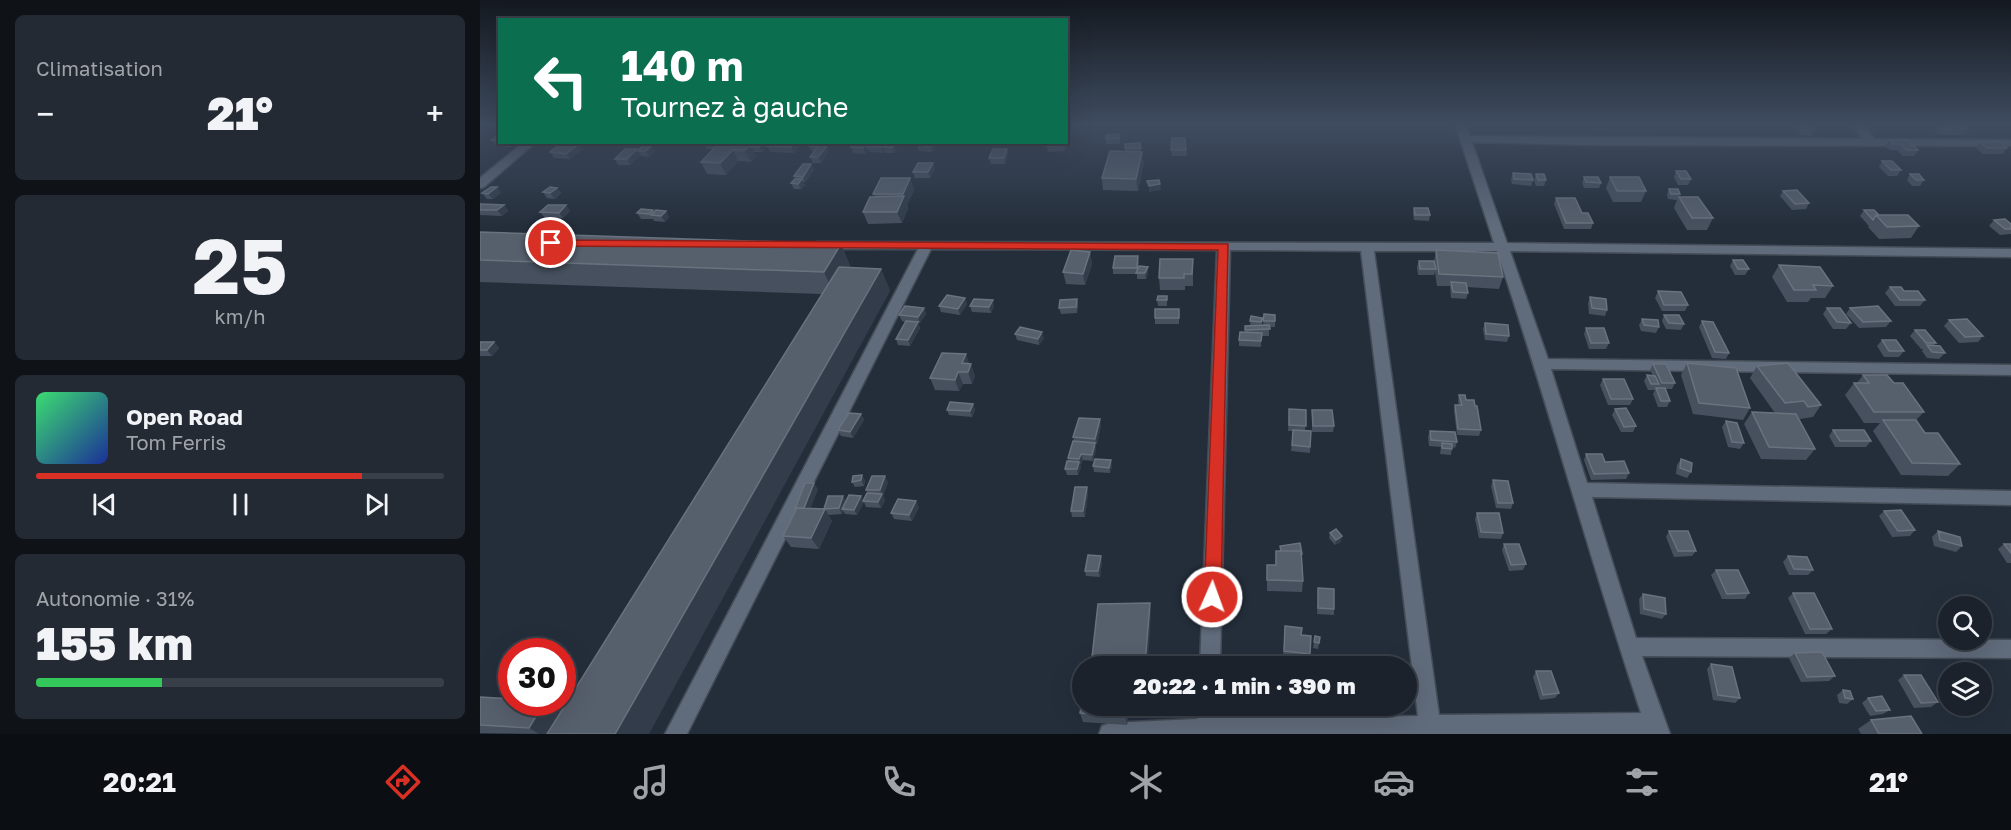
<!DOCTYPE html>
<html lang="fr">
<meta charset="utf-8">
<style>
:root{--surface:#1b222c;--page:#242a34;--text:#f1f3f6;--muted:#a0a4a9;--line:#393f48;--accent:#d93025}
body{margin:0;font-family:"Golos Text",sans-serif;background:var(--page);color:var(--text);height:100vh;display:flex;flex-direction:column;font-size:22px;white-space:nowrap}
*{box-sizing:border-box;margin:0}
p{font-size:20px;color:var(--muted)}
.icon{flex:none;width:33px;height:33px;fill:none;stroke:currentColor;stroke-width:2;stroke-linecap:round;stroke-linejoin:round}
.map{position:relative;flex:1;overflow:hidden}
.panel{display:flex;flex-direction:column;gap:15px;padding:15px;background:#0f1318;width:480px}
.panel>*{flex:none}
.guide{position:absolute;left:18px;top:18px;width:570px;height:126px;border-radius:0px;box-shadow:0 6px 24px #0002,0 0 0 2px var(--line);background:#0b6e4f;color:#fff;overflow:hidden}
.buttons{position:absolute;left:1458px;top:596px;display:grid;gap:12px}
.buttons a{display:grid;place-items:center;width:54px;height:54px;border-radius:50%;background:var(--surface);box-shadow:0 6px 24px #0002,0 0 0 2px var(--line);font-size:30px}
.speed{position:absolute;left:18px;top:638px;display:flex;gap:12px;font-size:30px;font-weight:700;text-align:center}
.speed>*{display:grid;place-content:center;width:78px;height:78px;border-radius:50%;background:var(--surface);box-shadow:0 6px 24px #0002,0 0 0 2px var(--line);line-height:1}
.speed .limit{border:9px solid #d22;background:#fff;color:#111}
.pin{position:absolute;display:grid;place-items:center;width:51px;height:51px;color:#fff;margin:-26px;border:3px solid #fff;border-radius:50%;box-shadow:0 2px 6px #0007}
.me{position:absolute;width:66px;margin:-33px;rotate:2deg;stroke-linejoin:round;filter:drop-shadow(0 0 4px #0008)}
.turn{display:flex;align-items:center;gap:21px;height:126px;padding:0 24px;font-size:27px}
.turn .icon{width:78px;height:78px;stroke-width:2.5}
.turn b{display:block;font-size:42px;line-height:51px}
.big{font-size:45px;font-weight:800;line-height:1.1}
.panel .widget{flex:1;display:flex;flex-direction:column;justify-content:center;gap:9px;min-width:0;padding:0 21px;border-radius:9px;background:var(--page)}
.panel .dial{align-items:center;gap:0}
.dial b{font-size:78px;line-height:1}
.song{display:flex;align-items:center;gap:18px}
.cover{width:72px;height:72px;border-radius:9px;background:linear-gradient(135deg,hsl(140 70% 55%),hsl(230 70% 35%))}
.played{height:6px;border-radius:3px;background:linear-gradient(90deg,var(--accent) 80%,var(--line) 80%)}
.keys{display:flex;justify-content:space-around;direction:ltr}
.heat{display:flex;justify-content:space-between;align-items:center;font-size:33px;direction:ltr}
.charge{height:9px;border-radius:4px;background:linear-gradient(90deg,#34c759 31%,var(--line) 0)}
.trip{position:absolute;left:592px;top:656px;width:345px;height:60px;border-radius:30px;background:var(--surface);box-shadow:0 6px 24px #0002,0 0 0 2px var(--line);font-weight:800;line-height:60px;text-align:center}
.tab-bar{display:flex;height:96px;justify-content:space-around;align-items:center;background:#0b0e12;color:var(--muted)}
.tab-bar .icon{width:42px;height:42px}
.tab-bar .selected{color:var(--accent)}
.tab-bar b{font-size:27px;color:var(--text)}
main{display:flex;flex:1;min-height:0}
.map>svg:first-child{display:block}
</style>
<main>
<section class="panel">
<div class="widget"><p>Climatisation</p>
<div class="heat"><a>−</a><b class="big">21°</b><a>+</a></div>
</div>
<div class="widget dial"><b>25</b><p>km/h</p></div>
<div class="widget">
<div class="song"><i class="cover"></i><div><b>Open Road</b><p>Tom Ferris</p></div></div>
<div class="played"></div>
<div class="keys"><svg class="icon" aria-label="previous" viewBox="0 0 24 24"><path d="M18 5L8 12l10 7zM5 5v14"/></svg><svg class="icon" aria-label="pause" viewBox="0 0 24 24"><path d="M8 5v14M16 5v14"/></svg><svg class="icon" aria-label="next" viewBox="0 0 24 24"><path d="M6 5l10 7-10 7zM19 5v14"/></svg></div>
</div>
<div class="widget"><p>Autonomie · 31%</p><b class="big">155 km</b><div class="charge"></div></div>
</section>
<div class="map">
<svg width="1531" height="734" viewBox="0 0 1531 734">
<rect width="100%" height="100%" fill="#242e3b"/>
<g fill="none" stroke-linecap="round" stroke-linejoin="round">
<defs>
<path id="minor" d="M975,124H985L990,136L1383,139L1371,124H1382L1395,139L1531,140V146L1112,145L992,142L1027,243L1531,249V257L1030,251L1068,359L1531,365V375L1071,369L1107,483L1531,491V505L1112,497L1156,638L1531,640V658L1162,656L1190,734H619L622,726L630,723L717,719L718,705H738V718L938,716L881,251L750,250L740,666H720L737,250L451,249L207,734H185L438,249H342L336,245L337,242L1014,243ZM894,251H1017C1068,404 1110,560 1161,713L959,715Z
M44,142H56L4,187L0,188V178Z"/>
</defs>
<use href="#minor" stroke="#444c57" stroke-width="3"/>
<use href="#minor" fill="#606b7b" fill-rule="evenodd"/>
</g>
<path fill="#46505e" d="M1319,125L1334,130L1331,136L1320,135L1316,130Z
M1459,125L1489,129L1485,135H1460L1455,131Z
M20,134V142H37L32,147L16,146L11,140Z
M640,134V144H626V139Z
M705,138L707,156H692L691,150Z
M1409,140L1438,150L1434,156H1423L1417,150H1410L1405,146Z
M224,142H289L282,152H274L276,156L271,162L258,161L246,175L227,174L221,162L234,149H227Z
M290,142H322L314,153L290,152L287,146Z
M346,142L343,146L349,152L341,163H333L330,157L334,151H331L329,146Z
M388,142V144H403L404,146L415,143L417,149L414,153H405L404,151L403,153L389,152L388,150L385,154L373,153L371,147Z
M439,142H453L455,147L452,152L439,151L437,145Z
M586,142L585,151L568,152L567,146Z
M1500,142L1527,148L1523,154H1503L1496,148Z
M100,143L103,149L90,159L74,158L70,152Z
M660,143L661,152L664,163L658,191L623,190L622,178L645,152V144Z
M171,146L175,151L169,157L161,156L160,155L150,165H138L135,159L157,149L158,150Z
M527,149L528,155L525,164H511L509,158Z
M1402,161L1421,170L1417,176H1408L1399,167Z
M331,164L334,170L325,182H323L325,185L321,189H314L311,183L315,179L314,176Z
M455,169L450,178H435L433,172Z
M1196,171L1211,179L1208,185H1198L1194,177Z
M1033,173L1053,180L1051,186L1032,184L1031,179Z
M1056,174L1066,180L1064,186H1056L1054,180Z
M1430,174L1444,180L1440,186H1432L1427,180Z
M1104,177L1121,183L1119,188H1104L1102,183Z
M1130,177L1166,191L1161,202H1133L1126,188Z
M430,178L434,190L427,205L428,208L422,223L388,224L383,212L395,197L393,194Z
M77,188L81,193L75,199L67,198L63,192Z
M1189,189L1200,194L1199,197L1233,218L1227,230H1207L1194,208L1197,200L1188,199L1187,194Z
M1303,191L1329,203L1326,209L1312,210L1300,196Z
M2,193H21L13,199H7Z
M1076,198L1102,213L1113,223L1111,229H1084L1074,204Z
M0,202L2,204L24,205L28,211L22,216L0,215Z
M86,205L90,211L83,218H65L60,212Z
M934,208L950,215L949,221L934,220L933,214Z
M173,210L174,212L189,217L185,222L174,221L173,219H161L157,213Z
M1384,210L1399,215L1439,226L1431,238L1399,239L1388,227L1389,226L1380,216Z
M1514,220L1531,224V234L1520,235L1509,226Z
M0,232L361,244L370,266V268L401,269L410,291L342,294L0,282Z
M956,250L1023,277L1019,289L987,287L988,293L986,299L971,298L970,286H957L955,272L954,275H938L937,267L939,261H954Z
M610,252L612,264L605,285L586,284L583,272Z
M713,259V286H705V290H680L679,278Z
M1253,260L1269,269L1265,275H1255L1250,266Z
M659,262L658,266L668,267V273L666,279H657V274H633V268Z
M1299,265L1353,286L1345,298H1331L1328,302H1307L1292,277Z
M1410,287L1424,291L1445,300L1440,306H1415L1405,293Z
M1178,291L1208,305L1205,311H1182L1175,298Z
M687,296V306H678L677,300Z
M1110,297L1127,310L1125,316L1109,314L1108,303Z
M485,298L487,304L480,315L461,312L459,306Z
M597,299L598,305L597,313L581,314L579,308Z
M490,306H514L511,313L492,312Z
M444,308L446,314L440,323H438L440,328L430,346L418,345L416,339L425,322L422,321L419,315Z
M1347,308L1371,323L1366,329H1353L1343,314Z
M1370,308L1411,321L1406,327L1379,328L1366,314Z
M699,309V324H675V318Z
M784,314L795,315V327H789V336H781V347L759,346V340L765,332V326L770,325L771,316L782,318V325H783Z
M1184,315L1204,324L1201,330L1186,329L1182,321Z
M1162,319L1179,327L1176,333L1161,331L1159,325Z
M1469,320L1503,336L1498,342L1479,343L1464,326Z
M1222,321L1249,353L1246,359L1232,358L1219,327Z
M1005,323L1029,336L1027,342L1005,340L1003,329Z
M1106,328L1129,343L1126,349H1109L1104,334Z
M1435,330L1456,343L1454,345L1465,353L1459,359L1447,358L1442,351L1443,349H1441L1430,336Z
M535,334L564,338L559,345L537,340Z
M1402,340L1424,351L1419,357H1404L1397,346Z
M0,342H14L19,348L12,356H0Z
M486,354L489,364L495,376L492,384H483L479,391L455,390L450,378Z
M1207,363L1270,408L1263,420L1213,414L1201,375Z
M1173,364L1195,383L1192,389H1185L1190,401L1187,407H1178L1173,394L1175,390H1168L1164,381L1167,375L1173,376L1170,370Z
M1277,366L1341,405L1333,417L1320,419L1317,415L1335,449L1326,460L1281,459L1264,424L1272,412L1295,413L1270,378Z
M1383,375L1414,383L1444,412L1436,420L1445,433L1480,464L1468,476L1421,475L1393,431L1400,423H1384L1365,395L1374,383H1377Z
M1123,379L1153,399L1150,405H1128L1120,385Z
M979,395L995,406L1001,430L999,436L977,435L974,411L975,405H979L978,401Z
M493,404L495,410L492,417L469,415L467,410Z
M809,409L826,410L825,431H831L830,453L811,451L813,431H808Z
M1135,409L1156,426L1153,432H1141L1132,415Z
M832,410L854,426L853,432H832Z
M381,414L384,420L373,438L361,436L358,430Z
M1246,421L1264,443L1260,449L1248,447L1242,427Z
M621,425L617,444H615L616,449L613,461L603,460L600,465L601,467L598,475H587L585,469L594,442L593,437Z
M1353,430L1391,441L1386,447H1355L1349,436Z
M950,431L977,442L975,448L972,447L971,455L960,454L961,447L949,446L948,437Z
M1106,454L1125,462L1149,473L1146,479L1111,480L1104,460Z
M1201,459L1211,472L1207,478L1196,474L1197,465Z
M613,466H632L630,473L614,472Z
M382,475L385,481L384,486L375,487L372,482Z
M1013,480L1033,503L1031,509L1016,508L1011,486Z
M408,482L403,496L405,500L401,508L386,507L384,502L377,515L365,514L363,511L362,514L348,515L352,521L339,549L311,547L303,536L316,511L315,509L338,489L330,509H344L381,496L383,501L388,493L386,490Z
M607,487L608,493L605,517H592L591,511Z
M439,507L432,521L414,519L411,513Z
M1404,511L1435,530L1430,536L1412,537L1399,516Z
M997,513L1023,533L1021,539L999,538L995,519Z
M1189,531L1216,551L1212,556L1194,557L1186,537Z
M1458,531L1482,546L1476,552L1454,546L1452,537Z
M850,533L861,542L855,545L849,538Z
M1024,544L1046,564L1043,570L1029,571L1022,550Z
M1524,544H1531V563H1527L1518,549Z
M800,546L822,554V559L823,581L822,592L787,591V565H795L796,551H800Z
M1308,556L1333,570L1328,575H1309L1303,562Z
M622,561L620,577L606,576L605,571Z
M1236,570L1269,593L1265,599H1242L1231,575Z
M838,588L854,609V615L837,614Z
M1313,593L1352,629L1346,634H1325L1308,598Z
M1163,594L1186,614L1182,619L1160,614L1159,599Z
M805,626L821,635L831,636L829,659L803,656Z
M835,636L840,637L838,649L833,648Z
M1315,653L1355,676L1349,681L1321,682L1309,658Z
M1231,664L1260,698L1255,703L1233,700L1227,669Z
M1056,671L1079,693L1075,698L1060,700L1053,677Z
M1424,675L1458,702L1451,707L1434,708L1418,680Z
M1363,690L1373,699L1367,704L1359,703L1357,695Z
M0,697L32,702H67L80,711L66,734L0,733Z
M1388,698L1410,710L1403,714L1390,716L1382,703Z
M603,705H648L649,709L647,725L603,722L600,713Z
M1391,720L1442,734H1381L1378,729Z"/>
<path fill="#323c4a" d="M29,142H37L32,147Z
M267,142H271V146L276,156L271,162L263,147Z
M282,142H289L282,152L279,147Z
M315,142H322L314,153L311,147Z
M339,142H346L339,152L336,146Z
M388,142L389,147H387L388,150L385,154L383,148Z
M452,142H453L455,147L452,152L450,146Z
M100,143L103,149L90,159L86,154Z
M415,143L417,149L414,153L412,148Z
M403,144L404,147H403L404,151L403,153L401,147Z
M171,146L175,151L169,157L166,151Z
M347,146L349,152L341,163L338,157Z
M157,149L160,155L150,165L147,159Z
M527,149L528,155L525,164L524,158Z
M253,150L258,161L246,175L240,163Z
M662,152L664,163L658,191L656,179Z
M453,163L455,169L450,178L448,172Z
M331,164L334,170L325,182L323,177Z
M430,178L434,190L427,205L423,194Z
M322,179L325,185L321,189L318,184Z
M680,184L681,190L669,192V186Z
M17,187L21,193L13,199L8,194Z
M77,188L81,193L75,199L70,193Z
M424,196L428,208L422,223L417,212Z
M24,205L28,211L22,216L17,210Z
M86,205L90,211L83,218L79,213Z
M186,211L189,217L185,222L181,216Z
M361,244L370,266L354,294L344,272Z
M610,252L612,264L605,285L603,274Z
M668,267V273L666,279L665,273Z
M401,269L410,291L169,734H135Z
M485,298L487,304L480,315L478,309Z
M513,300L514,306L511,313L509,307Z
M444,308L446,314L440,323L438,317Z
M438,322L440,328L430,346L428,340Z
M562,332L564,338L559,345L558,339Z
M14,342L19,348L12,356L7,350Z
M486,354L490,366L482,363Z
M491,364L495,376L492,384L488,372Z
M478,372L483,384L479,391L475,380Z
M493,404L495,410L492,417L490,411Z
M381,414L384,420L373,438L370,432Z
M620,419L621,425L617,444L615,439Z
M615,443L616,449L613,461L612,455Z
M601,454L603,460L601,465L599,459Z
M631,460L632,466L630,473L629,468Z
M599,462L601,467L598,475L597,469Z
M382,475L385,481L384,486L381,480Z
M405,476L408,482L403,496L400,490Z
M334,483L338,489L328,514L324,509Z
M607,487L608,493L605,517L603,511Z
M402,494L405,500L401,508L398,502Z
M363,496L366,501L362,509L363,511L362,514L359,508Z
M381,496L384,502L377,515L374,510Z
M436,501L439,507L432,521L429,515Z
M345,509L352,521L339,549L331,538Z
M862,536L861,542L855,545L856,540Z
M621,556L622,561L620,577L618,571Z
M670,603L671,614L668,666H666Z
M65,702H67L80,711L66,734H59L49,728Z
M646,705H648L649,709L647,725L645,715Z"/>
<path fill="#565f6c" stroke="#69727e" stroke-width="1.5" d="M1319,125H1329L1334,130H1323Z
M1459,125H1484L1489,129L1463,130Z
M20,134V141L11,140Z
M640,134L639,138L626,139V135Z
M692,138H705L706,150H691Z
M1409,140H1427L1438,150H1427L1420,144H1413Z
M83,142H92L100,143L86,154L70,152Z
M245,142H267L265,144L244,143Z
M269,142H282L279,147H271L270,145L267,144Z
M290,142H315L311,147L287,146Z
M332,142H339L336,146H329Z
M375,142H388L383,148L371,147Z
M439,142H452L450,146L437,145Z
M567,142H585L584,145L567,146Z
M1500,142H1520L1527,148H1507Z
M239,143L270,145L265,150H253L240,163L221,162Z
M390,143L403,144L401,147H387Z
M406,143H415L412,148L403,147Z
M660,143L661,148H645V144Z
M163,145L171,146L166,151H158Z
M338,146H347L338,157H330Z
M145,149H157L147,159H135Z
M513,149H527L524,158H509Z
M630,151L662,152L656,179L622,178Z
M1402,161H1412L1421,170H1411Z
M438,163H453L448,172H433Z
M323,164H331L323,177L314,176Z
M1196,171H1206L1211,179H1201Z
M1033,173L1051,174L1053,180L1034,179Z
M1056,174H1064L1066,180H1058Z
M1430,174H1439L1444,180H1436Z
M1104,177H1118L1121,183L1106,182Z
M1130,177H1159L1166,191H1137Z
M401,178H430L423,194H393Z
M315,179H322L318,184L311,183Z
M679,180L680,184L669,186L667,181Z
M11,187H17L8,194L2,193Z
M70,187L77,188L70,193L63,192Z
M1189,189H1198L1200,194H1191Z
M1317,190L1329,203L1315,204L1303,191Z
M424,196L417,212H383L390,197Z
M1199,197H1218L1233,218H1212Z
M1076,198H1095L1102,213H1108L1113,223H1086Z
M1,204L24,205L17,210H0V205Z
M68,205H86L79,213L60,212Z
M934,208H948L950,215H935Z
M161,209L173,210L169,214L157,213Z
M176,210L186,211L181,216L171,215Z
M1384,210H1394L1399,215H1396L1393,220Z
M1396,215H1428L1439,226L1407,227Z
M1525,219L1531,224V229H1525L1514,220Z
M0,232L361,244L344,272L0,260Z
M591,250L610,252L603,274L583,272Z
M956,250L1018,253L1023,277L959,274Z
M635,256H658L657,268H633Z
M680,259H713L712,274H704V278H679Z
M1253,260H1263L1269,269H1258Z
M939,261H954L956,269H940Z
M1299,265L1340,267L1353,286L1333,285L1336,290H1314Z
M659,266L668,267L665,273H656Z
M359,267L401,269L135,734H67Z
M971,282L986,283L988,293L973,292Z
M1410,287H1421L1424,291H1438L1445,300H1420Z
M1178,291L1201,292L1208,305H1184Z
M467,295L485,298L478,309L459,306Z
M678,296H687V300H677Z
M1110,297L1126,299L1127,310L1112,308Z
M494,299L513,300L509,307L490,306Z
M597,299L596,307L579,308L580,300Z
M425,306L444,308L438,317L419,315Z
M1398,306L1411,321L1383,322L1370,308Z
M1347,308H1360L1371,323L1357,322Z
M675,309H699V318H675Z
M784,314L795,315V321H783Z
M1184,315H1199L1204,324L1189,323Z
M771,316L782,318L781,322L770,321Z
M1162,319L1178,320L1179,327L1164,325Z
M1487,319L1503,336L1485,337L1469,320Z
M426,321L438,322L428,340L416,339Z
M1222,321L1233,322L1249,353L1235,352Z
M1005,323L1028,325L1029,336L1006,334Z
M789,325L790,329L765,330V326Z
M540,327L562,332L558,339L535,334Z
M1106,328H1124L1129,343H1111Z
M1435,330H1445L1456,343H1446Z
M760,332L782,333L781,341L759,340Z
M1402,340H1416L1424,351H1409Z
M0,342H14L7,350H0Z
M1447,345L1460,346L1465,353L1452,352Z
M462,353L486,354L482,363L491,364L488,372H478L475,380L450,378Z
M1207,363L1256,368L1270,408L1219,403Z
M1308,363L1341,405L1328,407L1324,401L1305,403L1277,366Z
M1173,364H1186L1195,383H1182Z
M1167,375L1175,376L1179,384H1171Z
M1383,375H1407L1414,383H1423L1444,412H1394L1374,383H1389Z
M1123,379H1144L1153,399H1131Z
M1176,388H1185L1190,401H1181Z
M979,395H985L986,400H994L995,406H997L1001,430L978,429L975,405H982Z
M470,402L493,404L490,411L467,410Z
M1146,408L1156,426L1144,427L1135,409Z
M809,409L826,410V426L809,425Z
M832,410H852L854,426H833Z
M1272,412L1316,414L1335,449L1289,447Z
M369,413L381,414L370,432L358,430Z
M599,418L620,419L615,439L593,437Z
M1403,420H1436L1445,433H1458L1480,464L1432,463Z
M1246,421L1257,423L1264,443L1252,442Z
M813,430L831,431L830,447L812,445Z
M1353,430H1384L1391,441H1360Z
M950,431L975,432L977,442L951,440Z
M593,441L615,443L612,455L601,454L599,459L588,458Z
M962,443L972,444V449L962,448Z
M1106,454H1122L1125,462L1144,461L1149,473L1114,474Z
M615,459L631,460L629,468L613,466Z
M1201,459L1212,463L1211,472L1200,468Z
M587,461L599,462L597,469H585Z
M382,475L381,480L372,482L373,476Z
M392,476H405L400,490H386Z
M1013,480L1028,481L1033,503H1018Z
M325,483H334L324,508H317L315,509Z
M595,487H607L603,511H591Z
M387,493L402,494L398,502L383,501Z
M369,495L381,496L374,510L362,509Z
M348,496H363L359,508L344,509Z
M418,499L436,501L429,515L411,513Z
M317,508L345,509L331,538L303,536Z
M1421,510L1435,530L1418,531L1404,511Z
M997,513H1019L1023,533L1001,532Z
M856,529L862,536L856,540L850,533Z
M1189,531H1208L1216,551H1198Z
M1458,531L1480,537L1482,546L1460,540Z
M820,543L822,554H821V551H801L800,546Z
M1024,544H1039L1046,564L1031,565Z
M1524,544H1531V553Z
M796,551H821L823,581L787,580V565H796Z
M608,555L621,556L618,571H605Z
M1308,556L1327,557L1333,570L1314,569Z
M1236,570H1258L1269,593L1247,594Z
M838,588L854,589V609L838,608Z
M1313,593H1334L1352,629H1330Z
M1163,594L1185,598L1186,614L1164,609Z
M670,603L665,665L611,666L618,604Z
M805,626L822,628L821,635L831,636L830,654L804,651Z
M835,636L840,637L839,643L834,642Z
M1342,652L1355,676L1327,677L1315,653Z
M1231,664L1252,667L1260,698L1238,695Z
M1056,671H1071L1079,693L1063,695Z
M1424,675H1441L1458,702L1441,703Z
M1363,690L1370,691L1373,699L1365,698Z
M603,695V705H646L645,715L600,713Z
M1402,696L1410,710L1396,711L1388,698Z
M0,697L32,699V702H65L49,728L0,725Z
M1431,716L1442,734H1399L1391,720Z"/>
<linearGradient id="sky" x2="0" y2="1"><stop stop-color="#141920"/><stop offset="0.55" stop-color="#3f4c60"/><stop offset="1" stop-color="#3f4c60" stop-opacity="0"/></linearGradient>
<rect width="1531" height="227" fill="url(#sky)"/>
<path fill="#d93025" stroke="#8d1f18" stroke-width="1.5" d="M71,240L748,244L741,597L738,603L732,605L726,603L724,597L738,250L67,246V241Z"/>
</svg>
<div class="buttons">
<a><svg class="icon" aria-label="search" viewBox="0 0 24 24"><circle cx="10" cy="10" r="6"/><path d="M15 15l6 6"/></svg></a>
<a><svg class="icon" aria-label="layers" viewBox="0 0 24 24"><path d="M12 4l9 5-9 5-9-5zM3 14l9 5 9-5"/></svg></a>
</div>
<div class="speed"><div class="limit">30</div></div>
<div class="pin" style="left:71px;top:243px;background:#d93025"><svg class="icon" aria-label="arrive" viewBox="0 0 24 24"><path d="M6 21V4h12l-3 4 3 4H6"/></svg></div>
<svg class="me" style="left:732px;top:597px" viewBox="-20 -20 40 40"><circle r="17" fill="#d93025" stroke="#fff" stroke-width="3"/><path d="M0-11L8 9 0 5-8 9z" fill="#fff"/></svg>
<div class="trip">20:22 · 1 min · 390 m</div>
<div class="guide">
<div class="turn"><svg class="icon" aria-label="left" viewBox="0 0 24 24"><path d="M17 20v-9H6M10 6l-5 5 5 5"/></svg><div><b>140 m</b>Tournez à gauche</div></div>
</div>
</div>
</main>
<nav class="tab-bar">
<b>20:21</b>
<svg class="icon selected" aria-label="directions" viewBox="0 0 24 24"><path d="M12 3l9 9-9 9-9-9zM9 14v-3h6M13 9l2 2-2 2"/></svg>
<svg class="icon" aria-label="music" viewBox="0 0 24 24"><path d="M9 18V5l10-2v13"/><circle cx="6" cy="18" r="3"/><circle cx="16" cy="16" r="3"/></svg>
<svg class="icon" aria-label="phone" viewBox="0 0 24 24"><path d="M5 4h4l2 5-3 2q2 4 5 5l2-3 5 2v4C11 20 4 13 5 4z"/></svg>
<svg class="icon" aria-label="climate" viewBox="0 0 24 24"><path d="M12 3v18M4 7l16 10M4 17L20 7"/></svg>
<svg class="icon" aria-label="car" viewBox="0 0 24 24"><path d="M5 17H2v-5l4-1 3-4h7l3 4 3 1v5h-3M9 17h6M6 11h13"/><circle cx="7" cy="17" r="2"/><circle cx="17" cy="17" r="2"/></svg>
<svg class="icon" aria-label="filters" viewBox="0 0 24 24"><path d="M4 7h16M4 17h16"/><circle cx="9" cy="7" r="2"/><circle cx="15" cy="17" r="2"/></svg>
<b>21°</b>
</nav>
